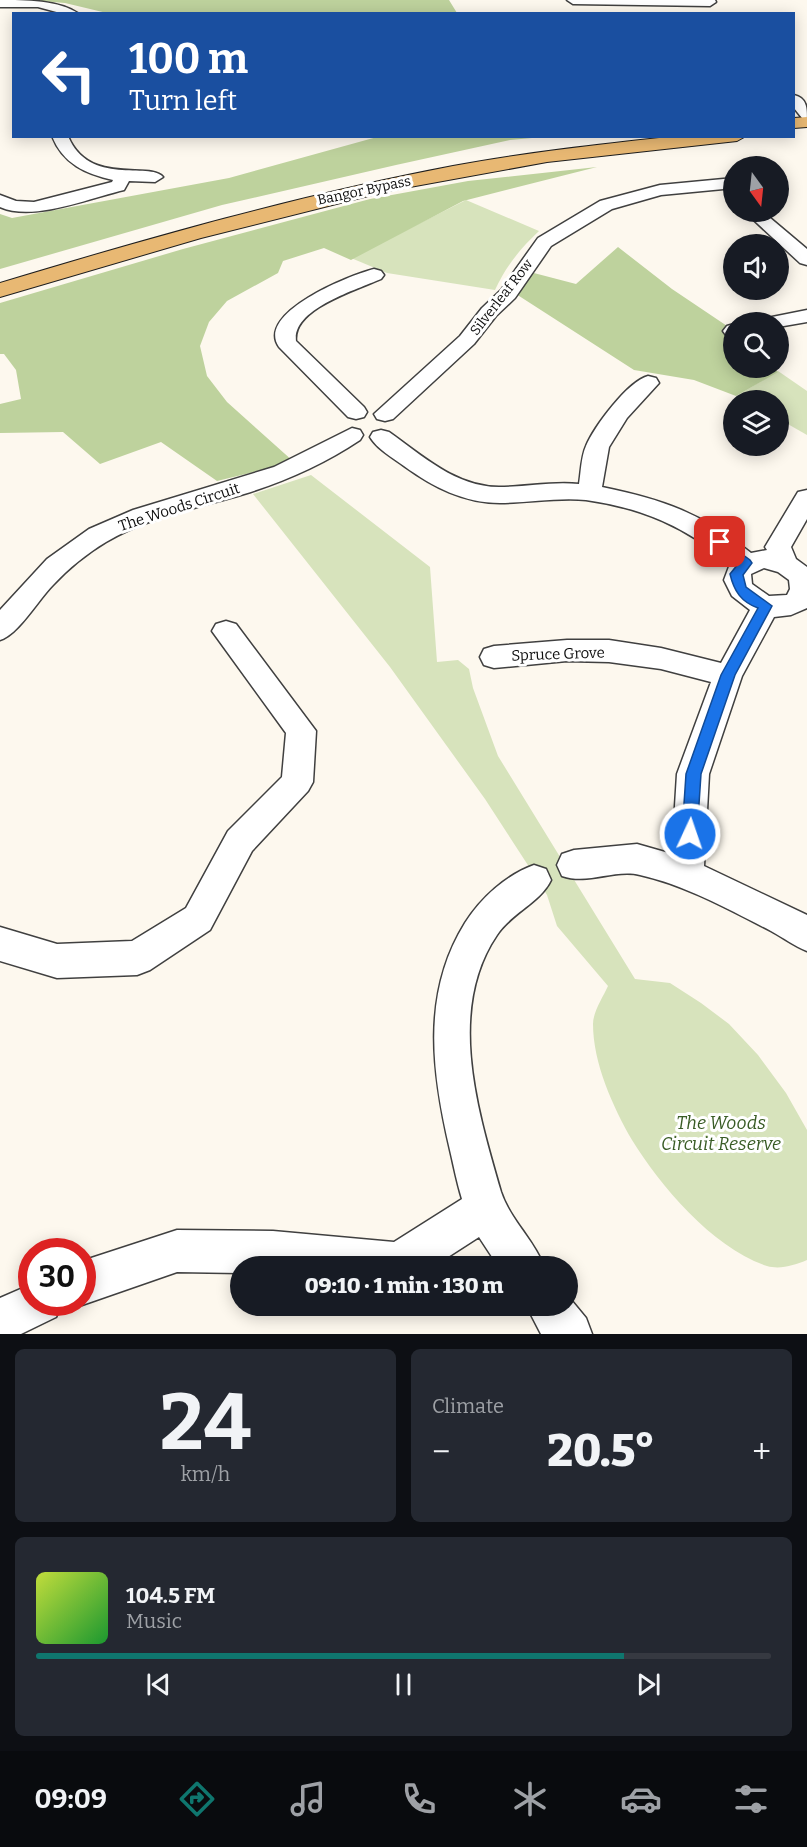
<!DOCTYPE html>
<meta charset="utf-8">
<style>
:root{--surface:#171b24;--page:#242831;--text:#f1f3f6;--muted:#9ea1a6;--line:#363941;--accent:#0f766e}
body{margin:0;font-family:Bitter,serif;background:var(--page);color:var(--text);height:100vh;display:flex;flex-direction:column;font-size:22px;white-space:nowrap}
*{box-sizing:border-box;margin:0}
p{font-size:20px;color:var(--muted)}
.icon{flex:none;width:33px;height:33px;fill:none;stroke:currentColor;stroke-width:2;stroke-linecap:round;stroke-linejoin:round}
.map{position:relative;height:1334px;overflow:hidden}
.panel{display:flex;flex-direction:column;gap:15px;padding:15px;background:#0d0f14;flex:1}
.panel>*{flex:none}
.top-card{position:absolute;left:12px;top:12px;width:783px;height:126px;border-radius:0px;box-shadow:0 3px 15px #0003;background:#1a4fa0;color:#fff;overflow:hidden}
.needle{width:39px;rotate:165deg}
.tools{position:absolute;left:723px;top:156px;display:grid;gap:12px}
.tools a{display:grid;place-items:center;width:66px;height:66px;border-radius:50%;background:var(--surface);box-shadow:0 3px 15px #0003;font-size:30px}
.speed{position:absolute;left:18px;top:1238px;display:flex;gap:12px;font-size:30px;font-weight:700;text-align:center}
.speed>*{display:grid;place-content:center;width:78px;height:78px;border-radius:50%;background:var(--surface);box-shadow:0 3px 15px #0003;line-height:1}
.speed .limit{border:9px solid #d22;background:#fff;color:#111}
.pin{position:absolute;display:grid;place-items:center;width:51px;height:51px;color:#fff;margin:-26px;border-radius:12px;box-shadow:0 3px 9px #0006}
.me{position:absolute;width:66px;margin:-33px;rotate:3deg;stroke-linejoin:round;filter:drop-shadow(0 0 4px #0008)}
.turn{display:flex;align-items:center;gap:21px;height:126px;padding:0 18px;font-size:27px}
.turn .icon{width:78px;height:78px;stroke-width:2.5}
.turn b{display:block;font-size:42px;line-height:51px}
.big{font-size:45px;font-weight:800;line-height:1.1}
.panel .widget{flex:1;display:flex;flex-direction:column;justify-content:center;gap:9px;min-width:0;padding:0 21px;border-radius:9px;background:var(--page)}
.panel .dial{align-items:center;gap:0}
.dial b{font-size:78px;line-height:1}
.song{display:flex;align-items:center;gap:18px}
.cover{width:72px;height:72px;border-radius:9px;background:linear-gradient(135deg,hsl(70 70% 55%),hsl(130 70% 35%))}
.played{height:6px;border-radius:3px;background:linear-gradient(90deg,var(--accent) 80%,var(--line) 80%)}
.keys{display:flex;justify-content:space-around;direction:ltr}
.heat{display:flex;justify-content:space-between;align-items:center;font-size:33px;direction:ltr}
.panel .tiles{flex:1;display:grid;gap:15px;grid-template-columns:1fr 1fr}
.widget:last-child{grid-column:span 2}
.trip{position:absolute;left:230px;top:1256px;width:348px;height:60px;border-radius:30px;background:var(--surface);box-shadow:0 3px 15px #0003;font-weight:800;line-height:60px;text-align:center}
.menu{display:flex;height:96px;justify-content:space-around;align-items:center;background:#090b0e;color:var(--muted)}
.menu .icon{width:42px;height:42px}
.menu .selected{color:var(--accent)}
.menu b{font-size:27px;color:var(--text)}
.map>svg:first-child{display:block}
</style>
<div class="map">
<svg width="807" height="1334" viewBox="0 0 807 1334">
<rect width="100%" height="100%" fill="#fdf8ee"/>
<path fill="#d7e3bc" d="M466,200L539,231C520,249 506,266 495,290L387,273L351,258Z
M778,371L807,391V435L779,419L778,400H747L738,395Z
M311,475L430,567L437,662L458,660L469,669L473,688L498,756L635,979L670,983L701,1003L729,1024L758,1055L786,1093L807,1130V1260C795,1265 780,1270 767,1266C713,1248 661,1187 632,1140C613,1107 593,1063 593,1024C593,1012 603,997 608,986L557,926L547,895L535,876L485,799L390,667L253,494Z"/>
<path fill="#bed29d" d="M29,0H449L457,13L111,14L65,3Z
M377,137H543L510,140L396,165L222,205L0,269V214L12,218L229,178Z
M597,167L463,201L351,260L324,248L283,261L278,273L227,301L209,322L200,346L207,376L227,402L294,462L217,481L161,442L100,464L63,432L0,433V404L21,399L16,370L4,354H0V303L183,249L370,199L468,181Z
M618,247L672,289L733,330L734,368H773L778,372L736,396L694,380L634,370L516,294L530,272L576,284Z"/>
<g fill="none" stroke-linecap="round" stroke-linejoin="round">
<defs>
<path id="minor" d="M0,0C25,0 60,0 79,14H64L38,7H0Z
M567,0H715L716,2L710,6L573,4Z
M794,95C807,98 807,108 807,120L802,118L794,108Z
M52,136H68C89,187 150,161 163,177L155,182L129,181L124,190C90,198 33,222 0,207V195L16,201L34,202L112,182L113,180C86,174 63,164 52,136Z
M734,178V188L661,195L612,209L551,246L515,298L496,316L474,344L393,419L385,421L377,419L374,414L460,336L482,308L501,290L538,238L600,201L660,185Z
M745,212H763L807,249V265L800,263Z
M374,269L381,271L384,275L381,279C356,290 292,309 296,341L364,407L367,412L364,417L356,419L348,417L279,347C255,313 350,275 374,269Z
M807,310V322L778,327V322H764L767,318Z
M734,324V337L726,335L723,331L727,326Z
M648,376L656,378L659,383L627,418L609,447L602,487C665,500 701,513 751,553L767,550L765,547L798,492L807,490V519L791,547L796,559L807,567V608L791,615L774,617L742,676L709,774L704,866L807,915V951C794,946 784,938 771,931C730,910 685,885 640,875C614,869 588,885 562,876L557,865L562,854L574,850L637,844L672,854L677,774L711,682L661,669L609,662L567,661L494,668L484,665L480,657L484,649L494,646L567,640H609L661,648L721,663L750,610L732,596L724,580L730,564C686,527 643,508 586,500C557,497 529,503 500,503C464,503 433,487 404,466C393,458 377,449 370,437L373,432L381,430L389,432C423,456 456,487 499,487C526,487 552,481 579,484C581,472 581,457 586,446C594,427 628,381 648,376ZM764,568L778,572L789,580L790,589L787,595L769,596L752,584L751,574Z
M352,428L360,430L363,435L360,440C324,464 286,481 244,494C198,508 148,517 106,542C86,554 69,568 53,585C38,600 18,635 0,640V610L47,559L89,529L133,510L274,467Z
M226,621L236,624L316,731L313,782L308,791L252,851L210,930L150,970L137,975L57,978L0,961V927L57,944L132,941L186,908L228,831L282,777L286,733L212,631L216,624Z
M534,865L546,869L551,880C540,903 511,913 497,935C446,1010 478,1112 501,1192C510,1219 533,1239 544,1266H498L479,1237L434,1266H240V1273L177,1272L82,1305L76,1302H82V1261L177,1230L273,1231L394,1242L462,1199C457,1183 454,1167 450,1150C432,1073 421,994 465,923C481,898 506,875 534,865Z
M32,1284V1302H63L56,1317L21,1334H0V1298Z
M567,1295L586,1318L592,1334H541L526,1305H567Z"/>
<path id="major" d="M807,117V127L794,128V118Z
M678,136H746L737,141L547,162L388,191L201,238L0,297V283C149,238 300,195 453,166C528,152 603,144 678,136Z"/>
</defs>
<use href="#minor" stroke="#404040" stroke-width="3"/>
<use href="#major" stroke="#1e1e1e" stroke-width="2"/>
<use href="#minor" fill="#fff" fill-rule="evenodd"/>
<use href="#major" fill="#e8b873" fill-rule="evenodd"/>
</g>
<path fill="#1a73e8" stroke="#114b97" stroke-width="1.5" d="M720,538L750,560L752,563L743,575L746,587L772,606L735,675L701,774L697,834L695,839L690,841L684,839L682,834L686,774L721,675L758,608C741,602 734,591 730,574L738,564L716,545V539Z"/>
<g text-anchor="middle" stroke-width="6" stroke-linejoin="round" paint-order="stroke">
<g font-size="14" fill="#0d0d0d" stroke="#fff">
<text transform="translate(364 190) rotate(-12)" y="5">Bangor Bypass</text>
<text transform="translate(501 297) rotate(-52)" y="5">Silverleaf Row</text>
</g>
<g font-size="15" fill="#0d0d0d" stroke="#fff">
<text transform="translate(179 507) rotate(-18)" y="5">The Woods Circuit</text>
<text transform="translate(558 654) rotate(-2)" y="5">Spruce Grove</text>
</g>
<g font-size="18" font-style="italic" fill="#395c25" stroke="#fff">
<text x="721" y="1129">The Woods<tspan x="721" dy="21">Circuit Reserve</tspan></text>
</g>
</g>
</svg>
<div class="tools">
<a><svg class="needle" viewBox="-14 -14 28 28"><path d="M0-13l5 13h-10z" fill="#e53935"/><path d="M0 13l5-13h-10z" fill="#9ea1a6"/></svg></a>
<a><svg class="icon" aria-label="sound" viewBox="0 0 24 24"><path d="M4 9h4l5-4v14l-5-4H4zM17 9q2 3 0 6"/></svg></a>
<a><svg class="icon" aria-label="search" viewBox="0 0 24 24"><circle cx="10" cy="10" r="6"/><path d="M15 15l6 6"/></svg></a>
<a><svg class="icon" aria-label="layers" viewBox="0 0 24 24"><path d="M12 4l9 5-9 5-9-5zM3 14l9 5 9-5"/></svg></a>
</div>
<div class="speed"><div class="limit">30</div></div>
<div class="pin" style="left:720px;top:542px;background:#d93025"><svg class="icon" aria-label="arrive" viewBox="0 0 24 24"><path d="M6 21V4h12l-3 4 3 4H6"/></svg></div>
<svg class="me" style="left:690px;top:834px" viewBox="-20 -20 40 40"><circle r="17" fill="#1a73e8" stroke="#fff" stroke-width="3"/><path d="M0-11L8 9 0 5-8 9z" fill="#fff"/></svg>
<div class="trip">09:10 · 1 min · 130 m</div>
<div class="top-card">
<div class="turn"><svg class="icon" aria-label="left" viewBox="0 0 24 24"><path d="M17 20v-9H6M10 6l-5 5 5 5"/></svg><div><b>100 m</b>Turn left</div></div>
</div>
</div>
<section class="panel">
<div class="tiles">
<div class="widget dial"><b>24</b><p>km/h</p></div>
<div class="widget"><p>Climate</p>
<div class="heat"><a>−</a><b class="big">20.5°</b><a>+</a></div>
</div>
<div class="widget">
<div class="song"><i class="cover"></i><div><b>104.5 FM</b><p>Music</p></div></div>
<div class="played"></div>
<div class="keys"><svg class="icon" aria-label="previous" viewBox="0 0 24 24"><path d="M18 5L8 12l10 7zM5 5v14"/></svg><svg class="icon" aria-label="pause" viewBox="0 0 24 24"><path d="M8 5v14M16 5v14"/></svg><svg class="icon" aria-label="next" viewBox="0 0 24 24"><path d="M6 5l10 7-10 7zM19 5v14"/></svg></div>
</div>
</div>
</section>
<nav class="menu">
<b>09:09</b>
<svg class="icon selected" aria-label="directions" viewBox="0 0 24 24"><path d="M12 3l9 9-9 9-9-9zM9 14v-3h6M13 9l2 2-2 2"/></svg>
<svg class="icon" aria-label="music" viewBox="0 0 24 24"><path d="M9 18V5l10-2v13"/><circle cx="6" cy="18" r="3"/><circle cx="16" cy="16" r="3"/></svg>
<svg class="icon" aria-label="phone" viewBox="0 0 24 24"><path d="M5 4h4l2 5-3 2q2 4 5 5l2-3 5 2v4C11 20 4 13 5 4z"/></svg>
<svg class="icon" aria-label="climate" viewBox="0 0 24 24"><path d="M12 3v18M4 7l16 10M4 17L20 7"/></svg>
<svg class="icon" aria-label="car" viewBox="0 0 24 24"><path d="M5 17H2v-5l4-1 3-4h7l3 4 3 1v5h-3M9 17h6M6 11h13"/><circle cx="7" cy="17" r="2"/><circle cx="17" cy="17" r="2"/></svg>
<svg class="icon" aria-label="filters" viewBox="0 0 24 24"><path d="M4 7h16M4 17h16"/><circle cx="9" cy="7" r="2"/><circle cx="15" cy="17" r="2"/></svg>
</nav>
